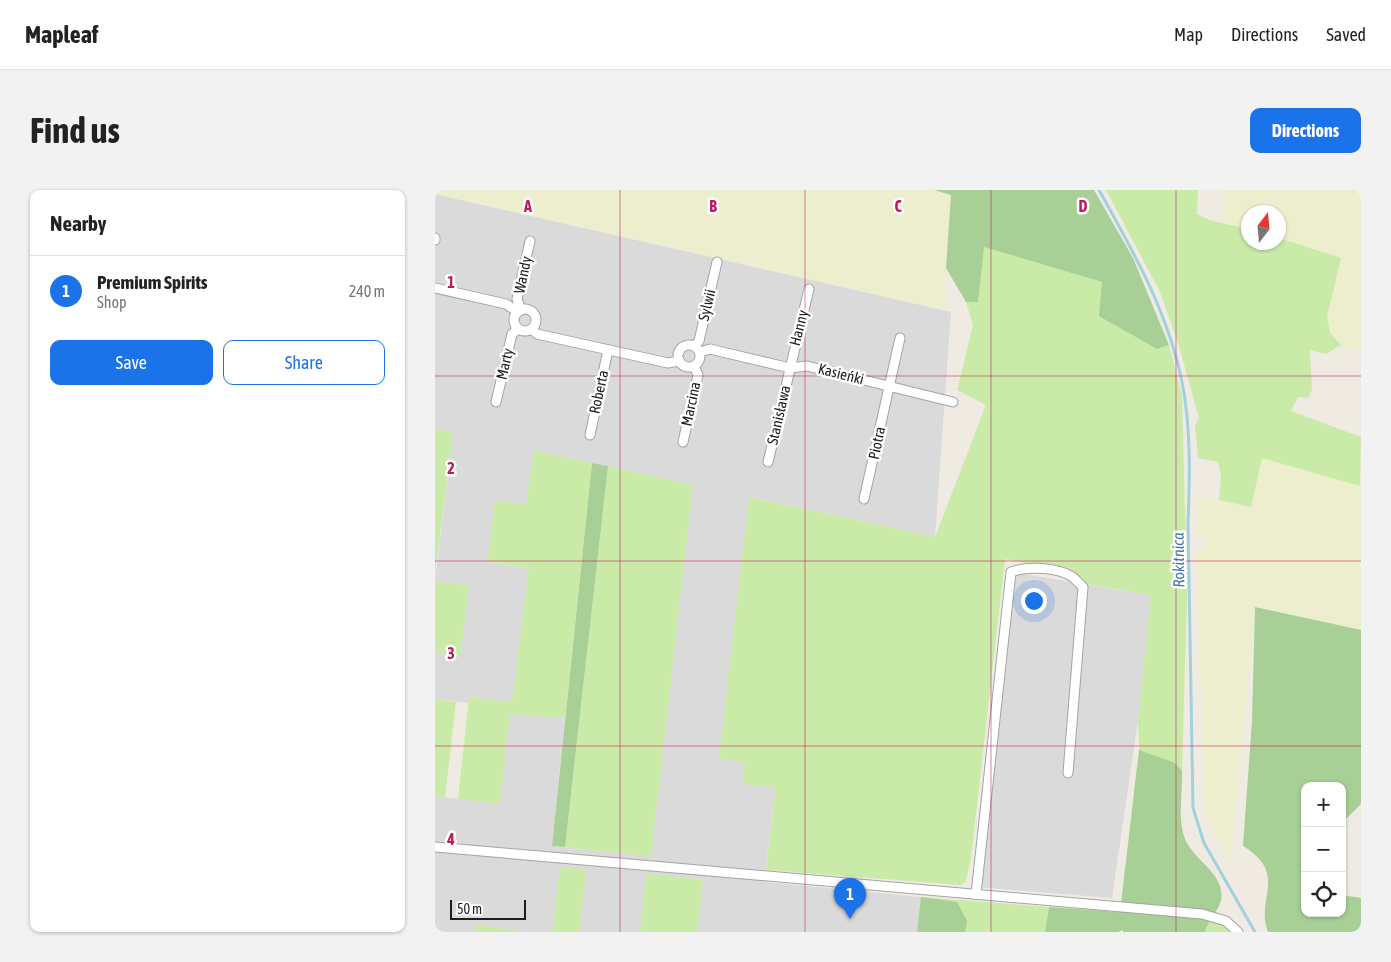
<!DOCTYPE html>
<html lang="en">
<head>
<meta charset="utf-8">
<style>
	:root { --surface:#fff; --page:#f2f2f2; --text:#222; --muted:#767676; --line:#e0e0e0; --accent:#1a73e8 }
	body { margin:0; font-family:"Asap Condensed",sans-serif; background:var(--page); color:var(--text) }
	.controls { position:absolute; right:15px; bottom:15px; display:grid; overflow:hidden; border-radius:10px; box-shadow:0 1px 4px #0004 }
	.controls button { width:45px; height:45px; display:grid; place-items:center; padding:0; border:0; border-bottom:1px solid var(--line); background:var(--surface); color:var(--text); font:25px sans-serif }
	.compass { position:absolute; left:806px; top:15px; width:45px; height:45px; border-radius:50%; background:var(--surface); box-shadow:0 1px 4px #0004; rotate:16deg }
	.scale { position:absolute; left:15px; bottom:12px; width:76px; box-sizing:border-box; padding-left:5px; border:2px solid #1d1d1d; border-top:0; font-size:14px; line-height:18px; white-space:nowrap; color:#1d1d1d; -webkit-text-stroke:4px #fff; paint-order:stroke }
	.you { position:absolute; left:598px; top:410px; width:18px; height:18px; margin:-12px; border:4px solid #fff; border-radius:50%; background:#1a73e8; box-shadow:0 0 0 8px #1a73e833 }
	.badge { display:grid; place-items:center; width:32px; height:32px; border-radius:50%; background:var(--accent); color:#fff; font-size:16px; font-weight:700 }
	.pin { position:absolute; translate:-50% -41px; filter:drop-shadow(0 1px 2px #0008) }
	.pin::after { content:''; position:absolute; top:26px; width:18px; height:15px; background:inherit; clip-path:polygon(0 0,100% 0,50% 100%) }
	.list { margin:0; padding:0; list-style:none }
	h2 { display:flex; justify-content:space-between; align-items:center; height:65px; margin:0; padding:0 20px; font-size:21px }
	h2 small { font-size:16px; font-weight:400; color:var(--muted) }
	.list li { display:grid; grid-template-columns:32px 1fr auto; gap:15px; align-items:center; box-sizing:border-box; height:70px; padding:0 20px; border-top:1px solid var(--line) }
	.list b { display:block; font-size:19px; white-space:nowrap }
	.list p { margin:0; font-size:16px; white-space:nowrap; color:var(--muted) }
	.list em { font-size:16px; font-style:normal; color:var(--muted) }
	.actions { display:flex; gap:10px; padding:15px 20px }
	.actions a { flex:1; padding:11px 0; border:1px solid var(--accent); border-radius:10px; text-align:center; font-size:18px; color:var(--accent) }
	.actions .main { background:var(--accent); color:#fff }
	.icon { flex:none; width:28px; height:28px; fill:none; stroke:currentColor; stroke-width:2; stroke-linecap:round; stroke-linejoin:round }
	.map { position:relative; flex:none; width:926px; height:742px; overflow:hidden; border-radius:10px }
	header { display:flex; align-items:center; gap:30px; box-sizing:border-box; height:70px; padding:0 25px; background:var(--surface); border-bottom:1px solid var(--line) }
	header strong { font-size:24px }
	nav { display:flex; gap:28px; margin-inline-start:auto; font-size:18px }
	.intro { display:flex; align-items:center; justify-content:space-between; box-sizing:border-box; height:120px; padding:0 30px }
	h1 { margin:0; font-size:35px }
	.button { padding:12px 22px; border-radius:10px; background:var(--accent); color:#fff; font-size:18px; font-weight:700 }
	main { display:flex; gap:30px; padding:0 30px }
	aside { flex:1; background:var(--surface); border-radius:10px; box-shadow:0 1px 4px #0004 }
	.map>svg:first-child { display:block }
	.residential { fill:#dbdada }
	.farmland { fill:#eceecd }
	.grass { fill:#c9eba7 }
	.forest { fill:#a8cf96 }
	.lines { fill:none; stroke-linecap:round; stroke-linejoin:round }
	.stream { stroke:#a2d1de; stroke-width:3 }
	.street-casing { stroke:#a4a4a4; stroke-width:11 }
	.street { stroke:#fff; stroke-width:9 }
	.grid { fill:none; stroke:#c2185b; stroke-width:1; stroke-opacity:0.55 }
	.labels { text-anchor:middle; stroke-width:5; stroke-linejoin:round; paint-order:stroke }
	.street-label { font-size:15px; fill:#1d1d1d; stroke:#fff }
	.water-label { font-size:16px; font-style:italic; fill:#4477a7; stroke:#fff }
	.grid-label { font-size:16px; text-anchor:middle; font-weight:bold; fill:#c2185b; stroke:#fff; stroke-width:5; stroke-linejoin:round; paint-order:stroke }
</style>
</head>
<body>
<header>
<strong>Mapleaf</strong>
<nav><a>Map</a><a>Directions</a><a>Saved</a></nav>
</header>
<div class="intro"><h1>Find us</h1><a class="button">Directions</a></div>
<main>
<aside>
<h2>Nearby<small></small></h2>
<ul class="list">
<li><span class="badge">1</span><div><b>Premium Spirits</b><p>Shop</p></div><em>240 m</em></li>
</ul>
<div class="actions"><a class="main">Save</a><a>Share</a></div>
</aside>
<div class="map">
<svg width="926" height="742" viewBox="0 0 926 742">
	<rect width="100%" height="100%" fill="#efebe3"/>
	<g class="residential">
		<path d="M0 4 516 122 500 347 315 307 285 569 310 572 308 594 341 596 329 692 486 707 482 742H262L268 690 211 684 205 742H145L151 679 125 677 117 742H92L40 736 39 742H0V606L65 614 75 523 130 528 117 656 216 666 258 295 99 260 91 315 60 311 52 372 94 378 77 512 35 507 34 513 0 509V462L25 465 34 396 0 391 18 243 0 239Z"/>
		<path d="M576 382 716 405 703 530 677 708 542 697 543 638Z"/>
	</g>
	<g class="farmland">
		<path d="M0 0H499L516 5 510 120 0 4Z"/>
		<path d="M789 0H926V161L906 155 895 143 892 127 906 68 844 48V22H814L813 39 787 31Z"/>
		<path d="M827 268 926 295V439L820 421 795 674 770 625 761 362 774 352 761 341 763 306 816 317Z"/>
	</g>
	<g class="grass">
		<path d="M671 0H763L762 24C776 33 796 34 813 39L814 52H844V48L906 68 892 127 895 143 906 155 891 164 875 160 877 199 873 208 863 207 856 221 926 247 925 296 827 268 816 317 784 310 786 286 783 272 763 268 760 236 764 228 743 153 725 102Z"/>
		<path d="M549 57 667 92 722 159 734 155 747 205 752 402 747 580 738 572 704 560 703 530 716 405 652 394 634 382 570 369 536 668 531 691 527 695 331 680 341 597 307 594 310 572 284 569 314 307 500 347 551 215 522 200 538 135 531 112H543Z"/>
		<path d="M0 239 18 243 0 385Z"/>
		<path d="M99 260 157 273 130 528 75 524 65 614 23 609 34 507 77 512 94 378 52 372 60 311 91 314Z"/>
		<path d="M173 276 258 295 216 667 130 657Z"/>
		<path d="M0 391 34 396 25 466 0 462Z"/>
		<path d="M0 509 21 512 10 608 0 606Z"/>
		<path d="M125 677 151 679 145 742H117Z"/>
		<path d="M211 683 268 690 262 742H205Z"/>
		<path d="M486 707 614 717 610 742H482Z"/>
		<path d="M777 727 803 742H770Z"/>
		<path d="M40 735 92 742H39Z"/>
	</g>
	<g class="forest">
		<path d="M499 0H659L698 68 734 155 722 159 664 126 667 92 549 57 543 112H531L511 78 516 5Z"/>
		<path d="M157 273 173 276 130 657 117 656Z"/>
		<path d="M820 417 926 440V614L909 631 907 663V596H870V723H907V705L926 708V742H833C820 708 854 684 808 656L817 531Z"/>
		<path d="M704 560 738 572 747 580C748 601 742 629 750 649 759 671 791 684 786 711 783 721 773 731 770 742H688V740L683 742H610L614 717 685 722Z"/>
		<path d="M486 707 522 712 532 731 530 742H482Z"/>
	</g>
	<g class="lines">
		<path class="stream" d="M664 0C698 61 733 122 747 192 756 237 755 286 753 332L758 618 769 653 820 742"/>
		<defs>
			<g id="street">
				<path d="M0 50V48"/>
				<path d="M0 98 71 114 83 122"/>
				<circle cx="90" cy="130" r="11"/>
				<path d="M86 120 82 109 95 51"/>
				<path d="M97 139 102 144 111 146 233 173 244 171"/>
				<circle cx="254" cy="166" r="11"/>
				<path d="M260 156 264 151 282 72"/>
				<path d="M265 162 275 159 355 178 372 176 518 212"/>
				<path d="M61 212 77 144 83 139"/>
				<path d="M155 245 173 160"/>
				<path d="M248 252 263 185 259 176"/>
				<path d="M333 272 374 99"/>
				<path d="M429 309 465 148"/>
				<path d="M0 657 767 724 791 731 803 742"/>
				<path d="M541 704 576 382C591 376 621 377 636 386 640 388 644 394 648 397L633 583"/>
			</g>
		</defs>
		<use href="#street" class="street-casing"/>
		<use href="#street" class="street"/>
	</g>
	<path class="grid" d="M185 0V742M370 0V742M556 0V742M741 0V742M0 186H926M0 371H926M0 556H926"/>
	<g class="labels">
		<g class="street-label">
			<text transform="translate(88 85) rotate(-78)" y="5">Wandy</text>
			<text transform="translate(272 115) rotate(-77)" y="5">Sylwii</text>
			<text transform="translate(364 138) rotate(-76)" y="5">Hanny</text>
			<text transform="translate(70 174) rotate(-77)" y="5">Marty</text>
			<text transform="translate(406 184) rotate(14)" y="5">Kasieńki</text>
			<text transform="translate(164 202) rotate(-78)" y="5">Roberta</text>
			<text transform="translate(256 214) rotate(-78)" y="5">Marcina</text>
			<text transform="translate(344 225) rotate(-77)" y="5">Stanisława</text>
			<text transform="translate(442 253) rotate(-78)" y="5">Piotra</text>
		</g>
		<g class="water-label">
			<text transform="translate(743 370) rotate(-91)" y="6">Rokitnica</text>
		</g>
	</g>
	<g class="grid-label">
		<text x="93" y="22">A</text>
		<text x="278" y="22">B</text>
		<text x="463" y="22">C</text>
		<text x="648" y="22">D</text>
		<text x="16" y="98">1</text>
		<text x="16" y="284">2</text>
		<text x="16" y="469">3</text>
		<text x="16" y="655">4</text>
	</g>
</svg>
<div class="controls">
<button>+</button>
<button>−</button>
<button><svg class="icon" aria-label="locate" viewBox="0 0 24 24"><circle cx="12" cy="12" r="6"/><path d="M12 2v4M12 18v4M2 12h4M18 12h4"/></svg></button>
</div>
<svg class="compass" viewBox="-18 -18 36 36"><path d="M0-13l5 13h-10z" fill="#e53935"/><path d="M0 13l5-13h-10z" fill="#767676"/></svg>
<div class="scale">50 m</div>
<div class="you"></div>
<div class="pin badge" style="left:415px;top:729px">1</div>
</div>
</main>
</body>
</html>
